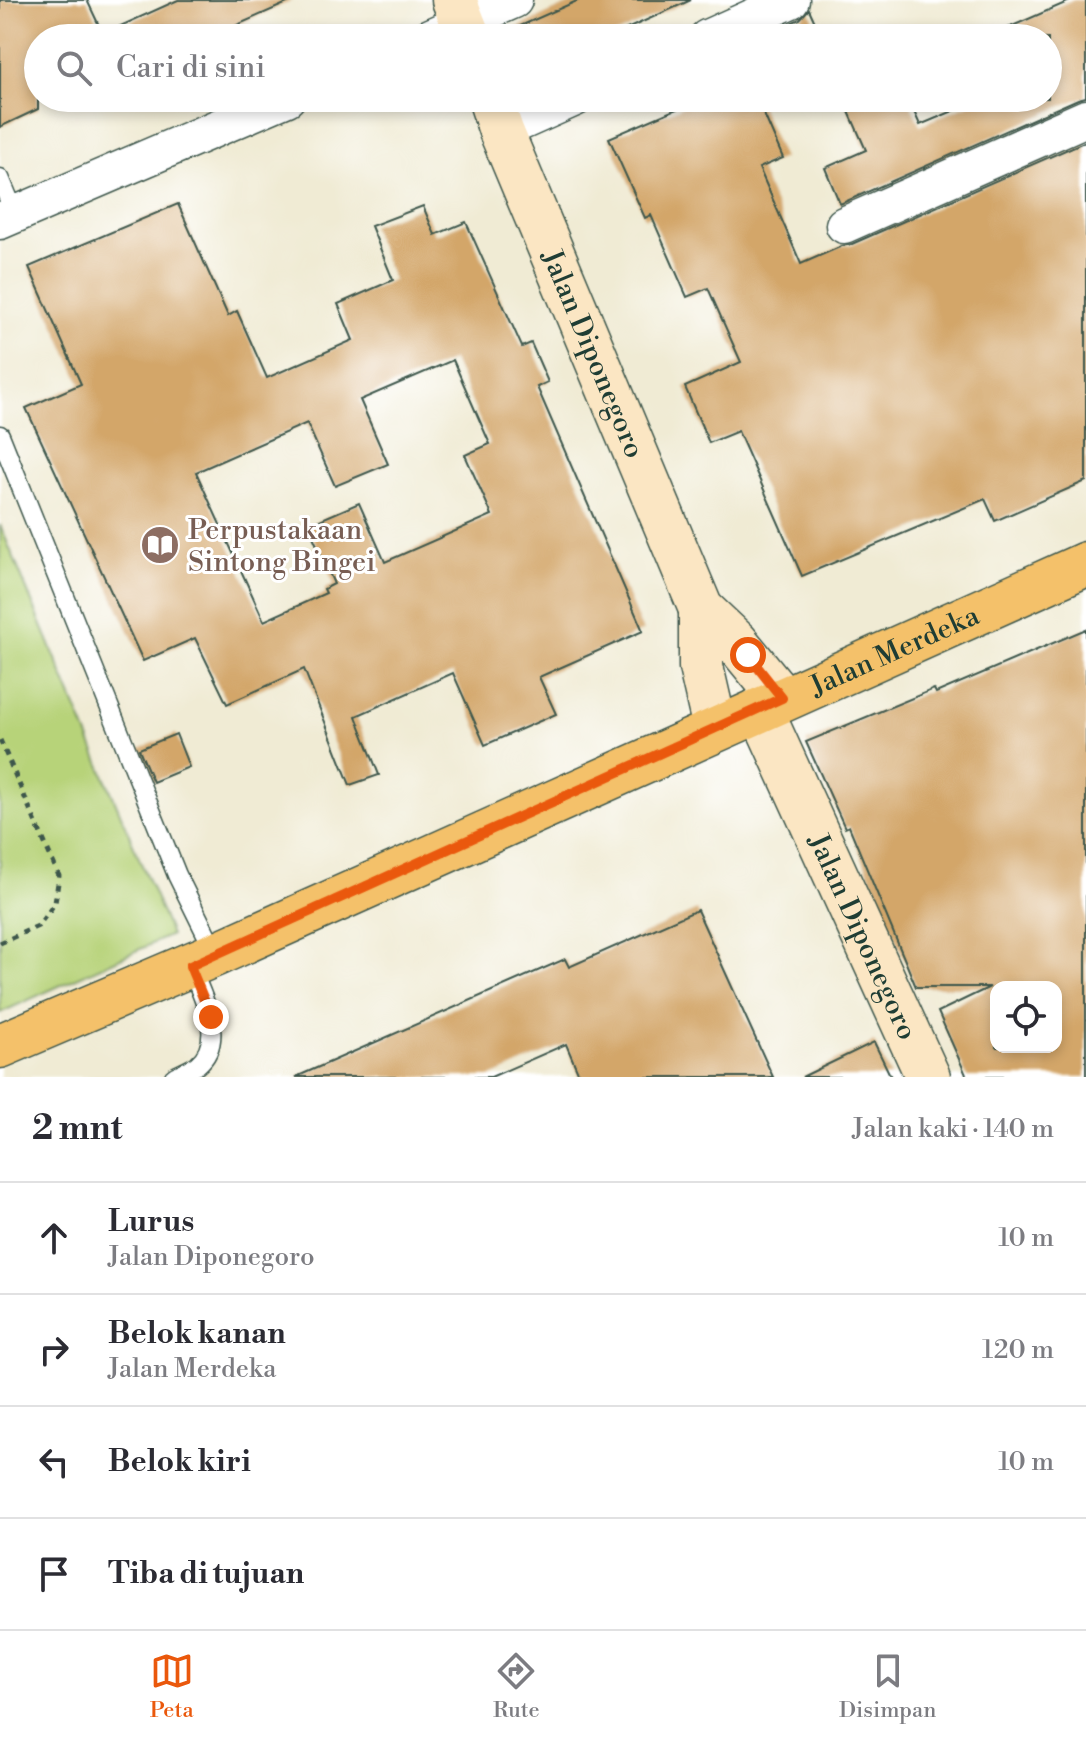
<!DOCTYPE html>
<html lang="id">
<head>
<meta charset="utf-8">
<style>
	:root { --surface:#fff; --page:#f7f7f7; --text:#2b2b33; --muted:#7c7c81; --line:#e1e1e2; --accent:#ea580c }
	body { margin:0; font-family:"Libre Bodoni",serif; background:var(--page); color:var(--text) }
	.controls { position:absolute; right:24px; bottom:24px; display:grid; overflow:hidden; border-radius:16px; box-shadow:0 4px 12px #0003 }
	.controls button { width:72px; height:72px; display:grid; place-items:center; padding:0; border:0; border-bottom:2px solid var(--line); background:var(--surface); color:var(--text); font:40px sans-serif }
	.stop { position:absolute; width:24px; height:24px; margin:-18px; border:6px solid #ea580c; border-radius:50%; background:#fff }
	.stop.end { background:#ea580c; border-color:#fff; box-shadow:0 2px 8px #0008 }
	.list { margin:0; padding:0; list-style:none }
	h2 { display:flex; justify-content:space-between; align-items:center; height:104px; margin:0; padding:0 32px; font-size:34px }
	h2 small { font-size:26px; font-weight:400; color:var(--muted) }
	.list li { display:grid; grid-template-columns:52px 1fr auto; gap:24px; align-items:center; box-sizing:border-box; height:112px; padding:0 32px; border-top:2px solid var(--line) }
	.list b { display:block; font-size:30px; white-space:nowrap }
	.list p { margin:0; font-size:26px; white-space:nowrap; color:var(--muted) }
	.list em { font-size:26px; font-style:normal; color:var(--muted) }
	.icon { flex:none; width:44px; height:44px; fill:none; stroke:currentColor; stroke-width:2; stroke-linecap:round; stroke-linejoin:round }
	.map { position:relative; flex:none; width:1086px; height:1077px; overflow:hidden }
	.search { position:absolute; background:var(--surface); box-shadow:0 4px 12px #0003; left:24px; right:24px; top:24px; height:88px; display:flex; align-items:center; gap:20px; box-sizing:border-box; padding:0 28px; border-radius:44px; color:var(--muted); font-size:30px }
	.sheet { height:552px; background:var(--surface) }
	nav { display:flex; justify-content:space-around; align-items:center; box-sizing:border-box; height:112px; border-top:2px solid var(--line); background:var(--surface); font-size:22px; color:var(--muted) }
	nav a { display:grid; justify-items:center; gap:4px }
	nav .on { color:var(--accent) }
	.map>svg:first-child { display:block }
	.green { fill:#b7d379; stroke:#6b8856; stroke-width:2 }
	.building { fill:#d3a669; fill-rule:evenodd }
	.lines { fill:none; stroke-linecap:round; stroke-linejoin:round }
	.lane-casing { stroke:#3e574c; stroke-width:21 }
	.street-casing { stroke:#3e574c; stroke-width:39 }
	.secondary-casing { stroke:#3e574c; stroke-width:47 }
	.primary-casing { stroke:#3e574c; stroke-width:47 }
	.path { stroke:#3e574c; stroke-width:5; stroke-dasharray:6 6; stroke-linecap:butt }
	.lane { stroke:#fff; stroke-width:18 }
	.street { stroke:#fff; stroke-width:36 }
	.secondary { stroke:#fbe6c3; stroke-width:44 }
	.primary { stroke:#f4c16a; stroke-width:44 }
	.route { stroke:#ea580c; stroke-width:10 }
	.labels { text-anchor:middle; stroke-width:6; stroke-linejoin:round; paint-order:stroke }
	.street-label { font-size:28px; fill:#1f3d34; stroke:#fff }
	.education-label { font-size:28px; fill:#785e54; stroke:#fff; text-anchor:start }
</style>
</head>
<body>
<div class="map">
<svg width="1086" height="1077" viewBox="0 0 1086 1077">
	<rect width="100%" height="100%" fill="#fff"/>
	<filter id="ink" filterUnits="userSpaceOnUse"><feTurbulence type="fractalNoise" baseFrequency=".0125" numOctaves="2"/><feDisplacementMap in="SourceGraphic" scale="16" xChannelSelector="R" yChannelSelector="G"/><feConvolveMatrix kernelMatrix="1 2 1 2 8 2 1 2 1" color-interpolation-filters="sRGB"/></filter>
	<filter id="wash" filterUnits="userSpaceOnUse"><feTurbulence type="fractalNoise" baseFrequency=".006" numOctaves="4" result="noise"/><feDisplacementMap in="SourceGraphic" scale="32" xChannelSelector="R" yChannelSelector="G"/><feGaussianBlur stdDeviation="1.8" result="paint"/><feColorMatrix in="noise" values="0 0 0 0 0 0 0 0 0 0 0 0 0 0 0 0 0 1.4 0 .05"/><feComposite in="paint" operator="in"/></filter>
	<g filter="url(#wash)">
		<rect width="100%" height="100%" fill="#f0ebd4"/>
		<path class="green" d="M0 525 171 935 0 1013Z"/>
		<g id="blocks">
			<g class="building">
				<path d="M0 0H87L103 34 178 0H294L237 25 239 30 222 38H38V109L0 127Z"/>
				<path d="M579 0H691L607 38H493Z"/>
				<path d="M1072 0H1086V97L1078 99 840 204 825 168 866 150 843 98H908L920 125 984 98H1048V38H985Z"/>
				<path d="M809 9 822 38H768L766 34 800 19Z"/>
				<path d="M702 98H757L783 158 759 168 801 264 842 246 852 244 1086 141V481L995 521 985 499 802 576 738 431 709 443 685 387 741 362 708 288 687 297 651 215 645 218 609 138Z"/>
				<path d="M178 204 228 316 237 311 267 378 353 340 338 304 393 280 371 226 423 206 435 235 466 222 522 347 531 343 548 382 537 387 643 631 539 677 556 714 485 745 453 673 356 716 379 775 350 785 304 669 227 704 195 638 143 661 26 408 81 384 29 267ZM453 360 490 444 465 455 492 515 385 562 359 503 308 525 334 584 324 589 326 593 264 621 196 472 307 423 335 486 388 464 360 400Z"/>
				<path d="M1086 629V1077H967L938 1012 990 987H916L849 826 845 828 806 742 934 689 936 693ZM996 987H1056V1047H996Z"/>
				<path d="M176 734 189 767 153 782 139 749Z"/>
				<path d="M697 910 773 1077H580L566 1044 491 1077H296L565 959 569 967Z"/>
				<path d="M874 1042 891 1077H802Z"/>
			</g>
		</g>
	</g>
	<g filter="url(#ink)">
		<use href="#blocks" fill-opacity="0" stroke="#3e574c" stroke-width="2"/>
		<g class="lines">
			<defs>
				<g id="lane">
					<path d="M0 178 15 214"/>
					<path d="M0 435 177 875 216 954"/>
					<path d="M174 1077C181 1073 190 1070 197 1065 228 1040 201 994 190 966"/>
				</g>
				<g id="street">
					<path d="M428 38 514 0"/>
					<path d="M707 38 791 0"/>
					<path d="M501 131 575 98"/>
					<path d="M0 221 287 98"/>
					<path d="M844 225 1086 118"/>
				</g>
				<g id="secondary">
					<path d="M454 0 469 38"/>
					<path id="s1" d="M490 98 501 131 701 609 736 642 782 698"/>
					<path d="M701 609V667L715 728"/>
					<path id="s2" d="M760 709 928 1077"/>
				</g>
				<g id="primary">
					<path id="s3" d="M0 1046 216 954 1086 564"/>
				</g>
			</defs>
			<use href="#lane" class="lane-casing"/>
			<use href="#street" class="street-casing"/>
			<use href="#secondary" class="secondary-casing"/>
			<use href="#primary" class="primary-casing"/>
			<path class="path" d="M0 740 59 876 55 903 38 926 0 943"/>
			<use href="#lane" class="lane"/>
			<use href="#street" class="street"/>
			<use href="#secondary" class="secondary"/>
			<use href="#primary" class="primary"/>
		</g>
	</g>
	<g class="lines" filter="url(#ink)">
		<path class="route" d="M211 1017 190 966 782 698 748 655"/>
	</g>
	<defs>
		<symbol id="library-disc" viewBox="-11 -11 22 22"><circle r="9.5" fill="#8d6e63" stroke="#fff"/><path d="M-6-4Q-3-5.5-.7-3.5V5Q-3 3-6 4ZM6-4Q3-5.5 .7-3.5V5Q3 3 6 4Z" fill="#fff"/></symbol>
	</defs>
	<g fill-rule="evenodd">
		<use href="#library-disc" x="138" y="523" width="44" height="44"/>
	</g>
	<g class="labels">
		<g class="street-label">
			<text dy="10" stroke="none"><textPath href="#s1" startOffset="276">Jalan Diponegoro</textPath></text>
			<text dy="10" stroke="none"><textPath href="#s3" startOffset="978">Jalan Merdeka</textPath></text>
			<text dy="10" stroke="none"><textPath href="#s2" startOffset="250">Jalan Diponegoro</textPath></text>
		</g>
		<g class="education-label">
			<text x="188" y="539">Perpustakaan<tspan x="188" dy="32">Sintong Bingei</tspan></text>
		</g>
	</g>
</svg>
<div class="controls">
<button><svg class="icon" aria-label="locate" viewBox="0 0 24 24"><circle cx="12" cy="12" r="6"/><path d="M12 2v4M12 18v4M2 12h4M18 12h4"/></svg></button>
</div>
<div class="stop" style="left:748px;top:655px"></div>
<div class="stop end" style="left:211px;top:1017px"></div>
<div class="search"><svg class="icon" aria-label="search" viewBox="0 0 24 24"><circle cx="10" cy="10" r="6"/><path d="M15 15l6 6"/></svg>Cari di sini</div>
</div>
<section class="sheet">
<h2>2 mnt<small>Jalan kaki · 140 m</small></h2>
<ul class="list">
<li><svg class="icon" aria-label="ahead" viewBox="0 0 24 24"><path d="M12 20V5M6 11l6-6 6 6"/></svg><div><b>Lurus</b><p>Jalan Diponegoro</p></div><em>10 m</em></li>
<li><svg class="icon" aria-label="right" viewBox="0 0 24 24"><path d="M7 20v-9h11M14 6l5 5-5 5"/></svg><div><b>Belok kanan</b><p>Jalan Merdeka</p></div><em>120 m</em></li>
<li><svg class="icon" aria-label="left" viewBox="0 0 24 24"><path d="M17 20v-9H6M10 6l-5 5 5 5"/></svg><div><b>Belok kiri</b></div><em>10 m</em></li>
<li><svg class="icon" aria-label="arrive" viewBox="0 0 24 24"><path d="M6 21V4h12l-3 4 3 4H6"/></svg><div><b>Tiba di tujuan</b></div></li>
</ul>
</section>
<nav>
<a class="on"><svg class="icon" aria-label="map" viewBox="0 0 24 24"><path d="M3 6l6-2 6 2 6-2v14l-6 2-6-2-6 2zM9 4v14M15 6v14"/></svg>Peta</a>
<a><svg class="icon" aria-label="directions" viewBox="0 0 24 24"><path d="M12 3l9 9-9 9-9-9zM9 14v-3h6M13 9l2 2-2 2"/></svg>Rute</a>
<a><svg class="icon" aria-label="saved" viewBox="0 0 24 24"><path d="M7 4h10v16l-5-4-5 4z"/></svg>Disimpan</a>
</nav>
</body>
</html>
